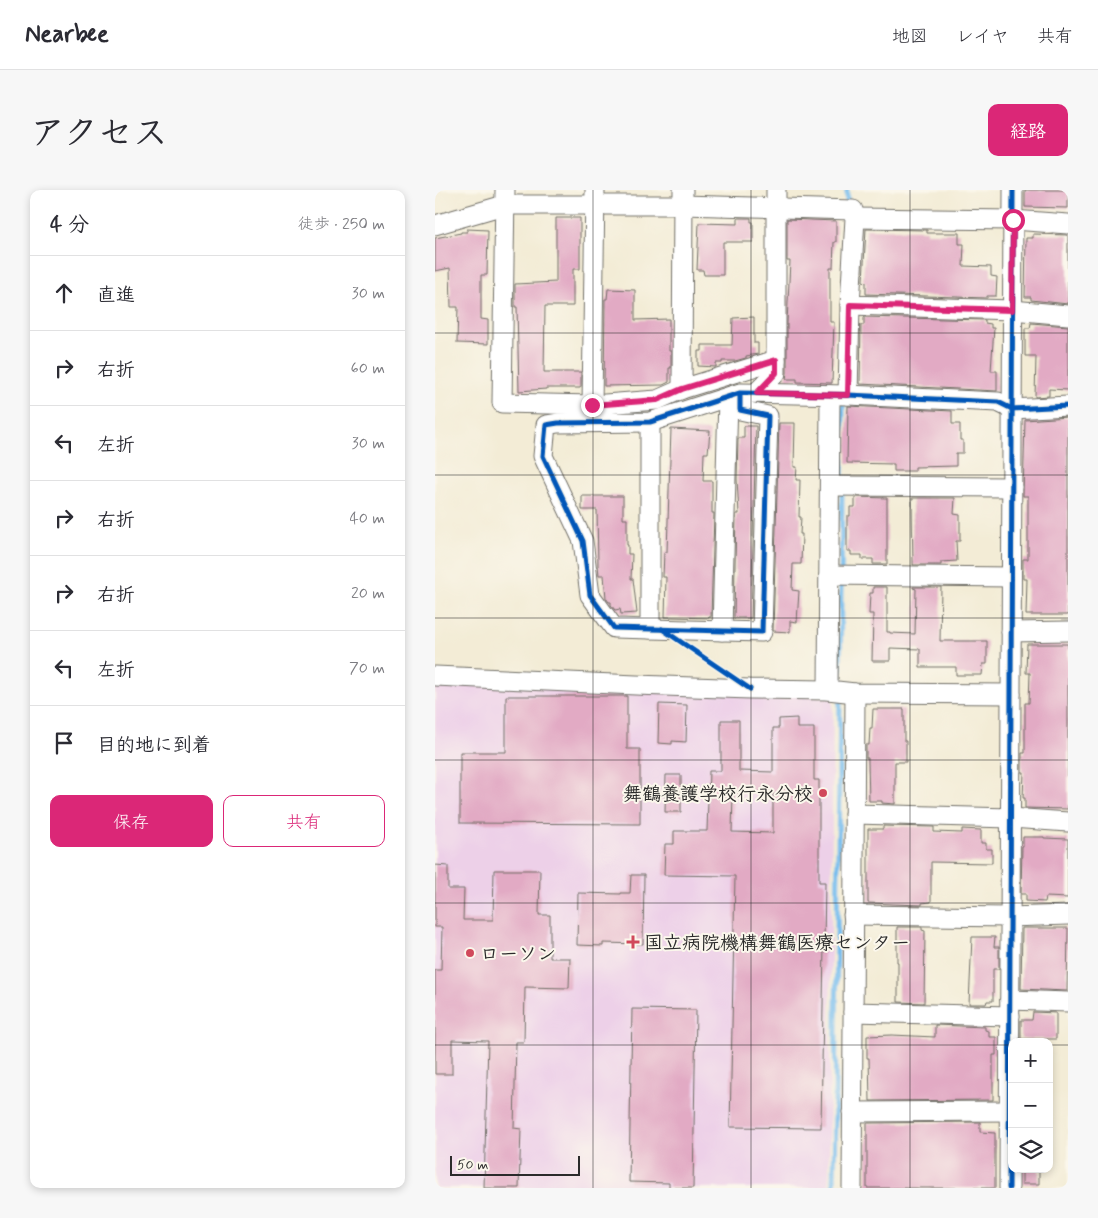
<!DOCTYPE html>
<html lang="ja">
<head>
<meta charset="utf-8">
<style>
	:root { --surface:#fff; --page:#f7f7f7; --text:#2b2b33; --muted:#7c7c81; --line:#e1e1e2; --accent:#db2777 }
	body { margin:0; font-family:Mynerve,"Klee One",sans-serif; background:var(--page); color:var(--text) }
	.controls { position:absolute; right:15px; bottom:15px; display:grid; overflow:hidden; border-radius:10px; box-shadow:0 2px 8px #0003 }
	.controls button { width:45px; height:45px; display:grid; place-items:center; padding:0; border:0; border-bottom:1px solid var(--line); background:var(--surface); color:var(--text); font:25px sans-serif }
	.scale { position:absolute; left:15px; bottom:12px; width:130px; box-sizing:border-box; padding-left:5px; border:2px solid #2b2b2b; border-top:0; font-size:14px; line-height:18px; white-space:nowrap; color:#2b2b2b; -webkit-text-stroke:4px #fbf7ec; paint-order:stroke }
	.stop { position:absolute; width:15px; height:15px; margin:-11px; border:4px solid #db2777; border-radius:50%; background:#fff }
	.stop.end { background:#db2777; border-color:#fff; box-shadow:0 1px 5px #0008 }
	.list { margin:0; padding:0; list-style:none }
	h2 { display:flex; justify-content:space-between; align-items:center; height:65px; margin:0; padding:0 20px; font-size:21px }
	h2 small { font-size:16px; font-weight:400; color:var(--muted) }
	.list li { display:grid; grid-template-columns:32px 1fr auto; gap:15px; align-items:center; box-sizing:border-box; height:75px; padding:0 20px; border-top:1px solid var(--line) }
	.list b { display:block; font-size:19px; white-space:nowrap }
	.list em { font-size:16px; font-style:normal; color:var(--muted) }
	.actions { display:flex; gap:10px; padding:15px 20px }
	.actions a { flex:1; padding:11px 0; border:1px solid var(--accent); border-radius:10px; text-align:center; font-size:18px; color:var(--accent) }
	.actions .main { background:var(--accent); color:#fff }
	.icon { flex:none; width:28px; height:28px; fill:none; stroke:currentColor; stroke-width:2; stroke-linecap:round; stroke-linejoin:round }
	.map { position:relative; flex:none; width:633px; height:998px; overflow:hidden; border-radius:10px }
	header { display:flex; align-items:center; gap:30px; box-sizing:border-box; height:70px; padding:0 25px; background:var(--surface); border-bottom:1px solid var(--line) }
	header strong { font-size:24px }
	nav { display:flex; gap:28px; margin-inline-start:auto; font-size:18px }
	.intro { display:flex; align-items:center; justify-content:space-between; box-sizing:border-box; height:120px; padding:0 30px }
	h1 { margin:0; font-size:35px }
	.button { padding:12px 22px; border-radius:10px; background:var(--accent); color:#fff; font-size:18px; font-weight:700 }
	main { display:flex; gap:30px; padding:0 30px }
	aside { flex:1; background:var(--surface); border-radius:10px; box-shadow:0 2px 8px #0003 }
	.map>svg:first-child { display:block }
	.built { fill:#edd0e8 }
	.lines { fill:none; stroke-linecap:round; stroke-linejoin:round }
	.stream { stroke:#77bdee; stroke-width:5 }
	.building { fill:#e2aac4; fill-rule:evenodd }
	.minor-casing { stroke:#716f67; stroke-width:21 }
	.minor { stroke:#fff; stroke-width:19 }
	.cycleway-casing { stroke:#fbf7ec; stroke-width:8 }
	.cycleway { stroke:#0057b8; stroke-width:5 }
	.route { stroke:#db2777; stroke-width:6 }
	.grid { fill:none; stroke:#2b2b2b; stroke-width:1; stroke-opacity:0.55 }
	.poi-dot { fill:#d1495b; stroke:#fbf7ec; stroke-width:2 }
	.labels { text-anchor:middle; stroke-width:4; stroke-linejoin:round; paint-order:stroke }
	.poi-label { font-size:19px; font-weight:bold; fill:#2b2b2b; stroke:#fbf7ec; text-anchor:start }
</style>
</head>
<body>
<header>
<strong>Nearbee</strong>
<nav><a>地図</a><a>レイヤ</a><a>共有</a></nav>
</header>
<div class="intro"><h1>アクセス</h1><a class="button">経路</a></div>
<main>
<aside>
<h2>4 分<small>徒歩 · 250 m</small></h2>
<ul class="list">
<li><svg class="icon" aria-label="ahead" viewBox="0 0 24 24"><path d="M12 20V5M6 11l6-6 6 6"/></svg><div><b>直進</b></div><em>30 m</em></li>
<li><svg class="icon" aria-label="right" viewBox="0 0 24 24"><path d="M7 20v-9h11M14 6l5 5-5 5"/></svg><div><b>右折</b></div><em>60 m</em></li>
<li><svg class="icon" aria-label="left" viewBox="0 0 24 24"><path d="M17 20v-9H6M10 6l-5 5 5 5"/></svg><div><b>左折</b></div><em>30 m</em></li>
<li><svg class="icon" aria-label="right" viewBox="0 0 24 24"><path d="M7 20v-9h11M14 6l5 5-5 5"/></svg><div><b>右折</b></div><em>40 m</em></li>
<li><svg class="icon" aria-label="right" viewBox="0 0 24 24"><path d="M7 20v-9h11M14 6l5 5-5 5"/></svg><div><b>右折</b></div><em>20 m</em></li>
<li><svg class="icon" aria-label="left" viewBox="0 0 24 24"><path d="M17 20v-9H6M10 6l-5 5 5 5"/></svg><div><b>左折</b></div><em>70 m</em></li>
<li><svg class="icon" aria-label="arrive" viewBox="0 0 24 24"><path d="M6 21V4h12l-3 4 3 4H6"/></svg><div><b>目的地に到着</b></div></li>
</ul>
<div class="actions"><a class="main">保存</a><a>共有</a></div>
</aside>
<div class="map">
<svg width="633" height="998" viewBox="0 0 633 998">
	<rect width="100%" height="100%" fill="#fbf7ec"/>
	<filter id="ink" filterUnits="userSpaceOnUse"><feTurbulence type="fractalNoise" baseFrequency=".02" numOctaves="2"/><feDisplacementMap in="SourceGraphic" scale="10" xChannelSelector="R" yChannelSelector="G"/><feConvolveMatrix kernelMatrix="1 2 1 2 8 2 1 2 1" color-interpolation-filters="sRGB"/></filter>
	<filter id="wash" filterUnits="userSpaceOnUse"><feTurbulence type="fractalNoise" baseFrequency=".0096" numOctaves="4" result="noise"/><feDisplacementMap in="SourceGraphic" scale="20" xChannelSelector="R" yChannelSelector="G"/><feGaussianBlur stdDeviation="1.12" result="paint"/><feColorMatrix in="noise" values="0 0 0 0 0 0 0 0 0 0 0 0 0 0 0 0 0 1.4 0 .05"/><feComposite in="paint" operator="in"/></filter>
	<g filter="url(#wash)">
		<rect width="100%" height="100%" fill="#f3ecd6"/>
		<path class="built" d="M0 491 398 507 394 998H0Z"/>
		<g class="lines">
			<g class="stream">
				<path d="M412 17V0"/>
				<path d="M407 292 408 208"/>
				<path d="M405 497 407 300"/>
				<path d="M399 998 405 505"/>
			</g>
		</g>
		<g id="blocks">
			<g class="building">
				<path d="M590 0H633V18L590 17Z"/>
				<path d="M121 28H145V79H138V116H110L109 182H146V196L145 198H111V199L84 201 82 117H80V94L121 92Z"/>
				<path d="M303 28H316V32H318V52H288V85H269L268 80H262L264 33 303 34Z"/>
				<path d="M352 29 401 31V52H399L398 78H395V132H399L397 193 362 192V189H351L352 183V133L355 71H352Z"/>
				<path d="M32 39 53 40 52 85H46V129L53 130V154L22 153 23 117H16L15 78 0 81V48L26 43V42H32Z"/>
				<path d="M431 39 492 40V43H524V54H529L528 76 556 77V86L562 87 561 106H552V108L431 104V92L428 91Z"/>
				<path d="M598 44 633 45V114L596 110V107H590L591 48H598Z"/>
				<path d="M173 99 200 100V130L234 129V161H236V178H234V192L228 195 169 196 170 109H172Z"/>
				<path d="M319 127V153H323V164L311 166V168L300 171H287V173H281V177L263 176V161H267V155H297L298 128Z"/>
				<path d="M429 127 550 130V133L556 134V138H559L556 181H562V201L425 194 426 135H429Z"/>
				<path d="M596 133 633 136V200L614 199V206L600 207 601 166H590V138H595Z"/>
				<path d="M413 216 517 221V234H525V250H528V263H521V276L480 277V281H459V274L412 273Z"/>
				<path d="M633 227V425H591L592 389H588V369H593V306H588L590 230Z"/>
				<path d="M344 233H360L359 277H362L361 290H365L364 327H366L365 344H367L366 374H358L357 400 364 401 362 432 355 431V442L338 441Z"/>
				<path d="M309 236H321L316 428H299L301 324H304L302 289 303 248H309Z"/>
				<path d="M236 239 275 241 273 263H269L268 291H277V323H279L276 427H274V428L230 427 231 387H228L229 362H232Z"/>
				<path d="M147 306H188V329H192V355H193V364H197L196 389H198L202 423 186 424 185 419 180 420 176 415V412H174L171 408 169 385H164L163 375 162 320H147Z"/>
				<path d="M420 307 452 308V374H438V369H427V365H416V361H412V326H415V317H420Z"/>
				<path d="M477 308H520L519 324 525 325V351H521L522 371 506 372V375H478Z"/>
				<path d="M438 397H452V442H455V443L480 444 481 399 478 398V397H506L505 451H552V474H548L547 485H521V477H485V459L455 458V471H437L438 424H434L435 403H438Z"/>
				<path d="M592 454H633V619L590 618V608H588L589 582H587V563H590V513H594L595 483H591Z"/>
				<path d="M71 506H192V559H205V634L25 633V562H71Z"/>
				<path d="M224 514 252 515 251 552 237 551V554L223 553Z"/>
				<path d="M438 519H469V551H471V572H460V614L447 613V611H434L433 572V568H431V555H434L435 538H437Z"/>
				<path d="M362 528V538H379V590H384V692H390L386 938 295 937 300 686 229 685 230 654H239V641H272L274 581H286V530H304V581L338 582V538H344V529ZM298 602H338V643L297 642Z"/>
				<path d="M231 585H246V622H230Z"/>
				<path d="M448 636 499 637V642L527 643V639L546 640V653H551V659H557V673L496 672V712L487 713V715L433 713V639H448Z"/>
				<path d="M588 647H609V648L633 649V708L611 707 610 712 591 711V704H586L587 656H588Z"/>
				<path d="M0 675 13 676V699H29L28 730H58L59 680H105L104 725H115V768H135L134 798 90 797 89 852H81L79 938 86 939 84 998H49L53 851 17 850V884H0V780H6L7 737H0Z"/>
				<path d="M196 685H209L208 754 168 753V756L142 755 143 703 186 704V703H195Z"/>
				<path d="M462 737H487V740L490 741 489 813 463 812V772H462Z"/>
				<path d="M587 738H633L632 801 586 799Z"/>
				<path d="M537 747H560L559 757H564V779H558V811H552L551 814H534Z"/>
				<path d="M197 819 261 820 258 998H234V993L194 992Z"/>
				<path d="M598 822 621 823V849H586V830H597Z"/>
				<path d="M500 835 550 837V840L554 841V847H561V865H558V910L435 911 434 868H432V846L457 845 500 847Z"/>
				<path d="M545 932V942L560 943V998H432V933Z"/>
				<rect x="587" y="979" width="17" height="15"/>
			</g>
		</g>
	</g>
	<g filter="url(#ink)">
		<use href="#blocks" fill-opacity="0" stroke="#716f67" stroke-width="1"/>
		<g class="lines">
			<defs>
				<g id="minor">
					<path d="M70 0 67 213 157 215 222 210 247 199 341 170"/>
					<path d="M420 28 578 30 633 34"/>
					<path d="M0 35 69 15H248L418 20 420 28 415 115 577 120 633 125"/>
					<path d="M247 199 248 0"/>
					<path d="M305 203V220L333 226 327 442 179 438 155 405 148 351 108 266 111 235 123 233 215 232 305 203 413 205 563 212 577 219 633 216"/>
					<path d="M321 203 341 183V0"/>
					<path d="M413 205 415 115"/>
					<path d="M157 215 160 0"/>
					<path d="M395 296 577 297"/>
					<path d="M394 385 576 387"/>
					<path d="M215 439V232"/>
					<path d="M287 441 293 207"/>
					<path d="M576 442 633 441"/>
					<path d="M0 486 201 495 315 499 393 500 420 503 576 504"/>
					<path d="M393 500 395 205"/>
					<path d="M419 624 576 628 633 632"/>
					<path d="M418 725 575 727 633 725"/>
					<path d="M575 810 633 812"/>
					<path d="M418 822 575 826"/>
					<path d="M417 922 575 921"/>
					<path d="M417 998 420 503"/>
					<path d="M574 998 578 0"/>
				</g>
			</defs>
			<use href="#minor" class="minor-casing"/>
			<use href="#minor" class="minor"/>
			<defs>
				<g id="cycleway">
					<path d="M305 203V220L333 226 327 442 179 438 155 405 148 351 108 266 111 235 123 233 215 232 305 203 413 205 563 212 577 219 633 216"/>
					<path d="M227 439 315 499"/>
					<path d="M574 998 578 0"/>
				</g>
			</defs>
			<use href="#cycleway" class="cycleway-casing"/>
			<use href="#cycleway" class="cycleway"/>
		</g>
	</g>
	<g class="lines" filter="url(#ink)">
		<path class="route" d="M157 215 222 210 247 199 341 170V183L322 203 413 205 415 115 577 120 578 30"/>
	</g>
	<path class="grid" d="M158 0V998M316 0V998M475 0V998M0 143H633M0 285H633M0 428H633M0 570H633M0 713H633M0 855H577M614 855H633"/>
	<g class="poi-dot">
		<circle cx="388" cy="603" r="5"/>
		<path d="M195.5 744.5h5v5h5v5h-5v5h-5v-5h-5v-5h5z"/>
		<circle cx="35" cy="763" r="5"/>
	</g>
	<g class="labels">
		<g class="poi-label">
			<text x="378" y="610" text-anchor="end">舞鶴養護学校行永分校</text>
			<text x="209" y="759">国立病院機構舞鶴医療センター</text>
			<text x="45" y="770">ローソン</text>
		</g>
	</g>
</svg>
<div class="controls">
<button>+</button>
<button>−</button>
<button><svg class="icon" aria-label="layers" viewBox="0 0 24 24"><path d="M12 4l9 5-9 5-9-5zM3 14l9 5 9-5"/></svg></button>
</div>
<div class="scale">50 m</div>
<div class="stop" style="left:578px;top:30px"></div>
<div class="stop end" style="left:157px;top:215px"></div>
</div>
</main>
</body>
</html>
